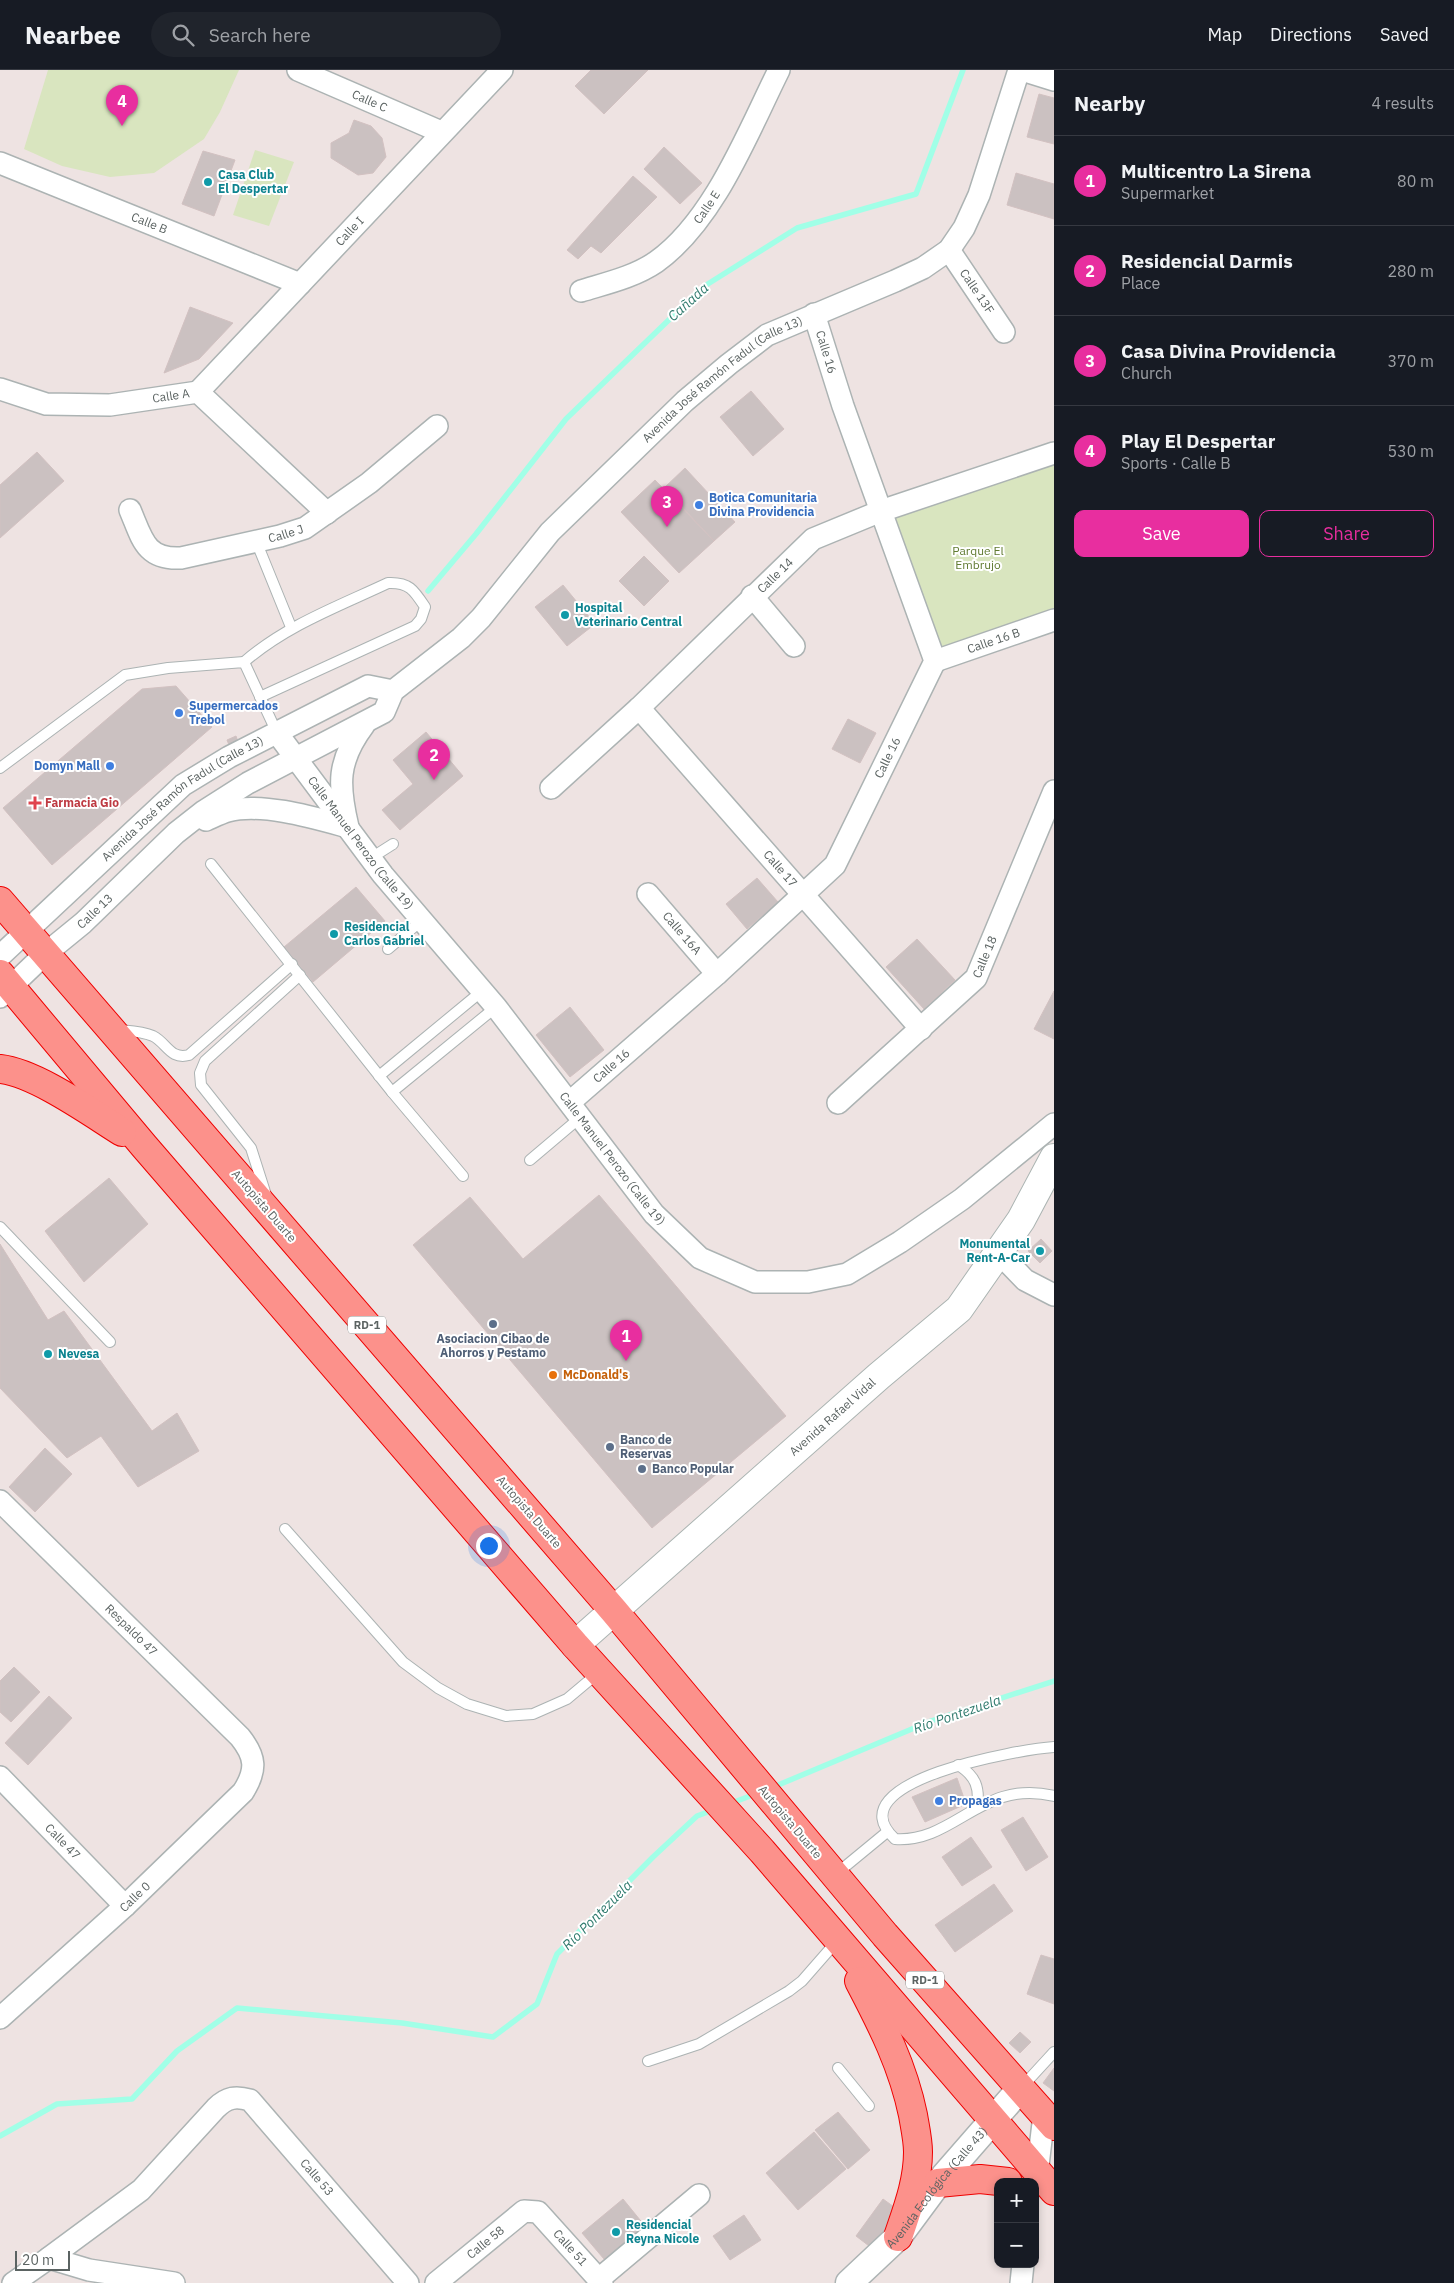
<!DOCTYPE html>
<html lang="en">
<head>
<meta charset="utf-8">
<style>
	:root { --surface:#171b24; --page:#20242c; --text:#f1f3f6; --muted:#9ea1a6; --line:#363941; --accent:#e82e9f }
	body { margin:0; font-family:"IBM Plex Sans",sans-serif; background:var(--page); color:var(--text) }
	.controls { position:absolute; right:15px; bottom:15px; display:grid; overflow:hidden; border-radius:10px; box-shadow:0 2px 8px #0003 }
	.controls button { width:45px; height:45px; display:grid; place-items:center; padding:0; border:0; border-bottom:1px solid var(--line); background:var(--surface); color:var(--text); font:25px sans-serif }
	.scale { position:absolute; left:15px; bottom:12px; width:55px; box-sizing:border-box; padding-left:5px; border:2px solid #5b6362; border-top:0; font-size:14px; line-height:18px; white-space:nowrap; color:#5b6362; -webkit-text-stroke:4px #fff; paint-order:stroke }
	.you { position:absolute; left:488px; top:1475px; width:18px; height:18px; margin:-12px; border:4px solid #fff; border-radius:50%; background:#1a73e8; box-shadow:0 0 0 8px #1a73e833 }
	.badge { display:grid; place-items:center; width:32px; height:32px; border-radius:50%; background:var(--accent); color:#fff; font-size:16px; font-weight:700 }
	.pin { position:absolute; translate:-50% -41px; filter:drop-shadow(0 1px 2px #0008) }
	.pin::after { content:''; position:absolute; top:26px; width:18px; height:15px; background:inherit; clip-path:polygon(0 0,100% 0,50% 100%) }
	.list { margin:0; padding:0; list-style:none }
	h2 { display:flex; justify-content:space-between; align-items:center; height:65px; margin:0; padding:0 20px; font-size:21px }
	h2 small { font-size:16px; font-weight:400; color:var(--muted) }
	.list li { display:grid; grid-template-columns:32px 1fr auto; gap:15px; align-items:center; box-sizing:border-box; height:90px; padding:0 20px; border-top:1px solid var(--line) }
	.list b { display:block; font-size:19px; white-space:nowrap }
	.list p { margin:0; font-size:16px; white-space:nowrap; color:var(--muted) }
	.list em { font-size:16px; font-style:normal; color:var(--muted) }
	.actions { display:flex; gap:10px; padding:15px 20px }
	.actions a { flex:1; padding:11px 0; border:1px solid var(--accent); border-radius:10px; text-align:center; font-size:18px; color:var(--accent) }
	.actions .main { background:var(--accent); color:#fff }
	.icon { flex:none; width:28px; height:28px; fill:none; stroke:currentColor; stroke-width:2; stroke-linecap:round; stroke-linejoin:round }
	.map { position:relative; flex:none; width:1054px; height:2213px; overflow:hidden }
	header { display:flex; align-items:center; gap:30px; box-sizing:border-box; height:70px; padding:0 25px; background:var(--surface); border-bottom:1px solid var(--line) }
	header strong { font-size:24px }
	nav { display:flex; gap:28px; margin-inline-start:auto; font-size:18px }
	.search { width:350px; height:45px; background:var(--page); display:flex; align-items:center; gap:12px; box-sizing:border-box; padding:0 18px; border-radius:28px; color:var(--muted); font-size:19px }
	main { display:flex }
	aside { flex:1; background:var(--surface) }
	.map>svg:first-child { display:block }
	.green { fill:#d9e5bf }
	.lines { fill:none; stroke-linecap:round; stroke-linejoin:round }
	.stream { stroke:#a1ffe7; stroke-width:5.5 }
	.building { fill:#cbc1c1; stroke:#d2c1c1 }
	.service-casing { stroke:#acb3b3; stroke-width:12 }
	.minor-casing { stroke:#acb3b3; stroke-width:24 }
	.tertiary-casing { stroke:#acb3b3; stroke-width:29 }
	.secondary-casing { stroke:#abb4b2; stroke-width:30 }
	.motorway-casing { stroke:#ef0101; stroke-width:30 }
	.service { stroke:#fff; stroke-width:10 }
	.minor { stroke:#fff; stroke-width:21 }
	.tertiary { stroke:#fff; stroke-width:26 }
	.secondary { stroke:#fff; stroke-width:28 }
	.motorway { stroke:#fc918b; stroke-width:28 }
	.culture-dot { fill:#0f9aa8; stroke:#fff; stroke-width:2 }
	.shop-dot { fill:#3f7fe0; stroke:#fff; stroke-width:2 }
	.health-dot { fill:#e0444e; stroke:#fff; stroke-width:2 }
	.service-dot { fill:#5c6f8a; stroke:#fff; stroke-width:2 }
	.food-dot { fill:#e8710a; stroke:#fff; stroke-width:2 }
	.labels { text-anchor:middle; stroke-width:4; stroke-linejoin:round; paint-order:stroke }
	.shield { fill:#fff; stroke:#8c9291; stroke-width:1 }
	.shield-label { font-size:11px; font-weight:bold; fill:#5b6362 }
	.street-label { font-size:12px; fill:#5b6362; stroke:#fff }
	.culture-label { font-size:12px; font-weight:bold; fill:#0d838f; stroke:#fff; text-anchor:start }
	.shop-label { font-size:12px; font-weight:bold; fill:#366cbe; stroke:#fff; text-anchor:start }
	.park-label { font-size:12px; fill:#617b32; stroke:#fff }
	.health-label { font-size:12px; font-weight:bold; fill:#be3a42; stroke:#fff; text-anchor:start }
	.service-label { font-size:12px; font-weight:bold; fill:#4e5e75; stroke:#fff; text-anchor:start }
	.food-label { font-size:12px; font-weight:bold; fill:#c56008; stroke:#fff; text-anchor:start }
	.water-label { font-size:14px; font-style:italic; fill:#307b6e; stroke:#fff }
</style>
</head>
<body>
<header>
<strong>Nearbee</strong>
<div class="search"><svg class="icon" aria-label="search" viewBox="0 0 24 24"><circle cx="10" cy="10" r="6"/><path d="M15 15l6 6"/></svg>Search here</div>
<nav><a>Map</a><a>Directions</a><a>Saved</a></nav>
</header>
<main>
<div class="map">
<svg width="1054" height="2213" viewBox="0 0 1054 2213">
	<rect width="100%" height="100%" fill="#eee3e2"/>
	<g class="green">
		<path d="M48 0H239L220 42 204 69 154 103 110 107 62 96 24 79Z"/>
		<path d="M255 80 294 92 269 156 233 145Z"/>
		<path d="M1054 383V550L935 591 881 441Z"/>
	</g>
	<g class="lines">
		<g class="stream">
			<path d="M428 521 476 464 566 349 703 217 797 158 916 124 963 0"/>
			<path d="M771 1718 931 1651 1054 1611"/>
			<path d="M729 1734 758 1723"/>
			<path d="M0 2066 57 2034 132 2029 177 1981 237 1938 402 1953 493 1967 537 1934 557 1884 653 1787 697 1746 713 1740"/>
		</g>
	</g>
	<g class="building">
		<path d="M591 0H648L604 44 575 16Z"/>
		<path d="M1039 24 1054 28V74L1027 67Z"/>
		<path d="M354 50 371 56 382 68 386 87 373 103 358 105 331 88V73L349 63Z"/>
		<path d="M664 77 702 113 680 134 644 99Z"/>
		<path d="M203 81 235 90 214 146 182 134Z"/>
		<path d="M1016 103 1054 114V149L1007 135Z"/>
		<path d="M633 106 657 127 601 183 591 176 578 189 567 180Z"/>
		<path d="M190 237 233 253 199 289 164 303Z"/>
		<path d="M751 321 784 359 753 386 720 347Z"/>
		<path d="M37 382 64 411 0 468V415Z"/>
		<path d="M685 398 735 452 714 471 664 418Z"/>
		<path d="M655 410 714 471 679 503 621 442Z"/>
		<path d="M644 486 669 511 644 536 619 511Z"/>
		<path d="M563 515 595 554 567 576 535 537Z"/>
		<path d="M176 616 212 657 52 795 3 738 142 619Z"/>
		<path d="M848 649 876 663 860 693 832 679Z"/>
		<path d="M426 662 463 706 400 760 382 740 413 714 393 690Z"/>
		<path d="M236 666 240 677 231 680 227 670Z"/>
		<path d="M757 808 778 832 747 859 726 834Z"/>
		<path d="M356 817 385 851 313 912 284 877Z"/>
		<path d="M917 869 955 910 924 939 886 897Z"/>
		<path d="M1054 921V969L1034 959Z"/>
		<path d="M570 937 604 980 570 1007 536 965Z"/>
		<path d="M109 1108 148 1154 84 1212 45 1161Z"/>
		<path d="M599 1125 786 1346 652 1458 413 1175 470 1127 523 1189Z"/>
		<path d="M1041 1169 1052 1181 1040 1193 1028 1181Z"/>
		<path d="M0 1174 48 1250 64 1241 152 1361 177 1343 199 1381 138 1417 101 1366 67 1388 0 1318Z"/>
		<path d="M45 1378 72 1404 35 1442 9 1417Z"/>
		<path d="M14 1597 40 1622 11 1652 0 1642V1611Z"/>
		<path d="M49 1626 72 1648 28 1695 5 1673Z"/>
		<path d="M957 1708 966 1734 925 1752 912 1727Z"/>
		<path d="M1023 1747 1048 1787 1026 1801 1001 1760Z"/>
		<path d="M971 1767 992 1797 962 1816 942 1787Z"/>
		<path d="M994 1814 1013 1841 955 1882 935 1855Z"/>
		<path d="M1041 1885 1054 1889V1934L1027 1924Z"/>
		<path d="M1020 1962 1031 1972 1020 1983 1009 1973Z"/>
		<path d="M1054 1998V2021L1043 2013Z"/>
		<path d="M838 2042 870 2080 848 2099 815 2060Z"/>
		<path d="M814 2062 846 2099 798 2140 766 2103Z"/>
		<path d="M623 2129 649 2161 609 2195 582 2163Z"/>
		<path d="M883 2129 901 2142 873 2179 856 2166Z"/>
		<path d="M744 2145 761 2170 730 2190 713 2166Z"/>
	</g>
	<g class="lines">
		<defs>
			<g id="service">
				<path d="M256 471 291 557"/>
				<path d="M244 592C287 555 337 537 388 513 409 512 414 520 425 537L421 549 415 556 260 627"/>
				<path d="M0 698 125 605 168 598 244 592 277 663"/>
				<path d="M371 788 393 774"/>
				<path d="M211 794 392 1022 463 1106"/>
				<path d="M388 879 421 851"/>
				<path d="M119 960C131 961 142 961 153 966 167 973 170 990 189 985L292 894"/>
				<path d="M379 1006 482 921"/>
				<path d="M392 1022 496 937"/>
				<path d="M530 1090 582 1046"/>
				<path d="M266 1125 251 1078 201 1015 200 1003 205 991 300 905"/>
				<path d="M0 1157 110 1272"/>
				<path d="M285 1459 403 1592 438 1618 467 1634 506 1646 533 1644 567 1629 598 1603"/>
				<path d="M1054 1677C1022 1679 832 1711 895 1769 955 1773 982 1708 1054 1726"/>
				<path d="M958 1695C976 1706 980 1718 977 1738"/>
				<path d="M836 1804 887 1762"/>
				<path d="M648 1991 699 1974 789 1921 802 1911 837 1871"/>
				<path d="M838 1998 869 2036"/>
				<path d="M1021 2018 1054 1982"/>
			</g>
			<g id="minor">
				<path id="s1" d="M298 0 441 62"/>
				<path d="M1022 0 1054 10"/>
				<path id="s2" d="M0 93 300 214"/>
				<path id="s3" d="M949 180 1004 262"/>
				<path id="s4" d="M581 221C607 213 634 207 656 192 714 151 748 62 779 0"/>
				<path id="s5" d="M0 319 46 334 110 335 198 322 327 443"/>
				<path id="s6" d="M198 322 502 0"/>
				<path id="s7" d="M130 440C142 468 145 490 181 488L280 466 305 458 369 413 437 356"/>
				<path d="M752 526 794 576"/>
				<path id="s8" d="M935 591 1054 550"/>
				<path id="s9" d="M639 638 921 959"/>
				<path id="s10" d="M277 663 383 805 496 937 654 1144 700 1188 755 1212H808L847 1204 900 1172 962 1129 1054 1054"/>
				<path id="s11" d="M551 718 639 638 813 469 881 441 1054 383"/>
				<path d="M206 750C213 747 221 743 228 741 262 732 315 748 348 757 338 715 337 691 364 655"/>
				<path id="s12" d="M648 824 717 904"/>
				<path id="s13" d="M0 886 183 715 229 687 368 616 393 621"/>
				<path id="s14" d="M0 927 45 884 83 853 176 763 204 741 248 713 384 642 393 621 461 568 481 548 550 462 685 331 729 294 767 265 895 211 923 198 949 180 964 158 979 125 1019 0"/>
				<path id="s15" d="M570 1032 717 904 835 795 935 591 843 336 814 244"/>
				<path id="s16" d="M838 1033 976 908 1054 721"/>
				<path d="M998 1182 1025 1210 1054 1225"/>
				<path id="s17" d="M0 1431 240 1667C256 1687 257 1700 243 1722L125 1836 0 1948"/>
				<path id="s18" d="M0 1707 125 1836"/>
				<path d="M1036 2112 1044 2045"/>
				<path id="s19" d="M49 2188 141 2120 216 2038C227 2027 236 2026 250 2030L408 2213"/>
				<path d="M599 2209 699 2125"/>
				<path d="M13 2213 49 2188 89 2200 174 2213"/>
				<path id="s20" d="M436 2213 524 2141 538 2142 602 2213"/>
				<path d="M1021 2213 1023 2194"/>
			</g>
			<g id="tertiary">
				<path id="s21" d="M849 2213 898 2167 938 2113 1020 2019"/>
			</g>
			<g id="secondary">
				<path id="s22" d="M575 1575 879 1306 959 1239 1021 1150 1054 1088"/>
			</g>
			<g id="motorway">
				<path d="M0 831 614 1541 885 1865 1054 2056"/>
				<path d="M0 904 144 1076 575 1575 762 1781 1054 2121"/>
				<path d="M0 999C36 1003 90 1042 122 1062"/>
				<path d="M859 1911C882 1955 903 1996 913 2045 915 2057 918 2070 918 2082 918 2112 907 2140 898 2167"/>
				<path d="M938 2113 980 2109 1008 2112"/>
			</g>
		</defs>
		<use href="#service" class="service-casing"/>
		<use href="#minor" class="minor-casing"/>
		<use href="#tertiary" class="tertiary-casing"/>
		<use href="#secondary" class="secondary-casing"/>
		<use href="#motorway" class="motorway-casing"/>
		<use href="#service" class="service"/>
		<use href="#minor" class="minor"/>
		<use href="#tertiary" class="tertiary"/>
		<use href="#secondary" class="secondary"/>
		<use href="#motorway" class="motorway"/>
	</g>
	<g class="culture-dot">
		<circle cx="208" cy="112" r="5"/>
		<circle cx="565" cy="545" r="5"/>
		<circle cx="334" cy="864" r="5"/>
		<circle cx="1040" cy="1181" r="5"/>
		<circle cx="48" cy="1284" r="5"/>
		<circle cx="616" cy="2162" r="5"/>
	</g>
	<g class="shop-dot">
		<circle cx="699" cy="435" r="5"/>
		<circle cx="179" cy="643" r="5"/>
		<circle cx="110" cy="696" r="5"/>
		<circle cx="939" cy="1731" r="5"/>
	</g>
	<path class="health-dot" d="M32.5 725.5h5v5h5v5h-5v5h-5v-5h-5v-5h5z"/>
	<g class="service-dot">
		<circle cx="493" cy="1254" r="5"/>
		<circle cx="610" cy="1377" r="5"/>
		<circle cx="642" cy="1399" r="5"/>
	</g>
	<circle class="food-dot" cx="553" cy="1305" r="5"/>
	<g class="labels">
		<g class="shield">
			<rect x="348" y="1246.5" width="38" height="17" rx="4"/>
			<rect x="906" y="1901.5" width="38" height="17" rx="4"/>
		</g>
		<g class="shield-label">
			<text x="367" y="1259">RD-1</text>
			<text x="925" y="1914">RD-1</text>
		</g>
		<g class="street-label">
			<text dy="4" stroke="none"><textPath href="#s1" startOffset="78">Calle C</textPath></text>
			<text dy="4" stroke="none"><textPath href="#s4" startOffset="156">Calle E</textPath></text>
			<text dy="4" stroke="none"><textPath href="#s2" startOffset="161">Calle B</textPath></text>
			<text dy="4" stroke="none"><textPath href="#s6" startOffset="221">Calle I</textPath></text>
			<text dy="4" stroke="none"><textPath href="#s3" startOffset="50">Calle 13F</textPath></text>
			<text transform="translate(826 282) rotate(73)" y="4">Calle 16</text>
			<text dy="4" stroke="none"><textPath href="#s14" startOffset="961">Avenida José Ramón Fadul (Calle 13)</textPath></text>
			<text dy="4" stroke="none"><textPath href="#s5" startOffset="174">Calle A</textPath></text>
			<text dy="4" stroke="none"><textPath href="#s7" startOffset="185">Calle J</textPath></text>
			<text dy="4" stroke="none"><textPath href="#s11" startOffset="309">Calle 14</textPath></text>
			<text dy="4" stroke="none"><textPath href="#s8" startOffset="62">Calle 16 B</textPath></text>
			<text dy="4" stroke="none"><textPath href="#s15" startOffset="475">Calle 16</textPath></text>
			<text dy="4" stroke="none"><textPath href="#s13" startOffset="242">Avenida José Ramón Fadul (Calle 13)</textPath></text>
			<text dy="4" stroke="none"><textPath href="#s10" startOffset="138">Calle Manuel Perozo (Calle 19)</textPath></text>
			<text dy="4" stroke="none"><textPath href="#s9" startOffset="214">Calle 17</textPath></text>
			<text dy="4" stroke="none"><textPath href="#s14" startOffset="128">Calle 13</textPath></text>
			<text dy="4" stroke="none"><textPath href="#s12" startOffset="52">Calle 16A</textPath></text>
			<text dy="4" stroke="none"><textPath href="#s16" startOffset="209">Calle 18</textPath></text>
			<text dy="4" stroke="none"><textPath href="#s15" startOffset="55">Calle 16</textPath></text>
			<text dy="4" stroke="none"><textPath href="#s10" startOffset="542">Calle Manuel Perozo (Calle 19)</textPath></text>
			<text transform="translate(264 1136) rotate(49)" y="4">Autopista Duarte</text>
			<text dy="4" stroke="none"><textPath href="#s22" startOffset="344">Avenida Rafael Vidal</textPath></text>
			<text transform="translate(529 1442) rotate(49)" y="4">Autopista Duarte</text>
			<text dy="4" stroke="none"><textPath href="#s17" startOffset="184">Respaldo 47</textPath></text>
			<text transform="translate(790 1752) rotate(50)" y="4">Autopista Duarte</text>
			<text dy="4" stroke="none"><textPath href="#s18" startOffset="90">Calle 47</textPath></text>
			<text transform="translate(135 1827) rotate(-44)" y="4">Calle 0</text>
			<text dy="4" stroke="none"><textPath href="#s19" startOffset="365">Calle 53</textPath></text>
			<text dy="4" stroke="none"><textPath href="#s21" startOffset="130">Avenida Ecológica (Calle 43)</textPath></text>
			<text dy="4" stroke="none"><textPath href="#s20" startOffset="64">Calle 58</textPath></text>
			<text dy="4" stroke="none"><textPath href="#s20" startOffset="176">Calle 51</textPath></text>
		</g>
		<g class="culture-label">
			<text x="218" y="109">Casa Club<tspan x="218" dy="14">El Despertar</tspan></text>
			<text x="575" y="542">Hospital<tspan x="575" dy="14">Veterinario Central</tspan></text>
			<text x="344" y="861">Residencial<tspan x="344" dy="14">Carlos Gabriel</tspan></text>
			<text x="1030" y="1178" text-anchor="end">Monumental<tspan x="1030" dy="14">Rent-A-Car</tspan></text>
			<text x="58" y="1288">Nevesa</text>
			<text x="626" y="2159">Residencial<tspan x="626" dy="14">Reyna Nicole</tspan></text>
		</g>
		<g class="shop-label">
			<text x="709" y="432">Botica Comunitaria<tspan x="709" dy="14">Divina Providencia</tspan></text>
			<text x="189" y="640">Supermercados<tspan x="189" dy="14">Trebol</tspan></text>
			<text x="100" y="700" text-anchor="end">Domyn Mall</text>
			<text x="949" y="1735">Propagas</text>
		</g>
		<g class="park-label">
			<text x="978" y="485">Parque El<tspan x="978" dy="14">Embrujo</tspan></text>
		</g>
		<g class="health-label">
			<text x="45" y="737">Farmacia Gio</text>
		</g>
		<g class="service-label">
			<text x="493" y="1273" text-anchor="middle">Asociacion Cibao de<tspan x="493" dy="14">Ahorros y Pestamo</tspan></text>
			<text x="620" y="1374">Banco de<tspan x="620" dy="14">Reservas</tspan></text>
			<text x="652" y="1403">Banco Popular</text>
		</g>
		<g class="food-label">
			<text x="563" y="1309">McDonald's</text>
		</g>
		<g class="water-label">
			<text transform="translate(688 232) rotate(-42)" y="5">Cañada</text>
			<text transform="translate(957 1644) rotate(-19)" y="5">Río Pontezuela</text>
			<text transform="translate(597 1845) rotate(-45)" y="5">Río Pontezuela</text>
		</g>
	</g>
</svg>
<div class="controls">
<button>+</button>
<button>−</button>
</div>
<div class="scale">20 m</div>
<div class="you"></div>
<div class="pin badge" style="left:626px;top:1291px">1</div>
<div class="pin badge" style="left:434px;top:710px">2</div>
<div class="pin badge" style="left:667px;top:457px">3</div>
<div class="pin badge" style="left:122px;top:56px">4</div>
</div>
<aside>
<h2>Nearby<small>4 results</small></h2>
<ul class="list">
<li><span class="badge">1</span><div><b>Multicentro La Sirena</b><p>Supermarket</p></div><em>80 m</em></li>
<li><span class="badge">2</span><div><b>Residencial Darmis</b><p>Place</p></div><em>280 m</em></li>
<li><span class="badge">3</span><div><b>Casa Divina Providencia</b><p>Church</p></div><em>370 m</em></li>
<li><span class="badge">4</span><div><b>Play El Despertar</b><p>Sports · Calle B</p></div><em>530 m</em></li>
</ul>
<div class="actions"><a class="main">Save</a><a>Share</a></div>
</aside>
</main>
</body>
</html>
